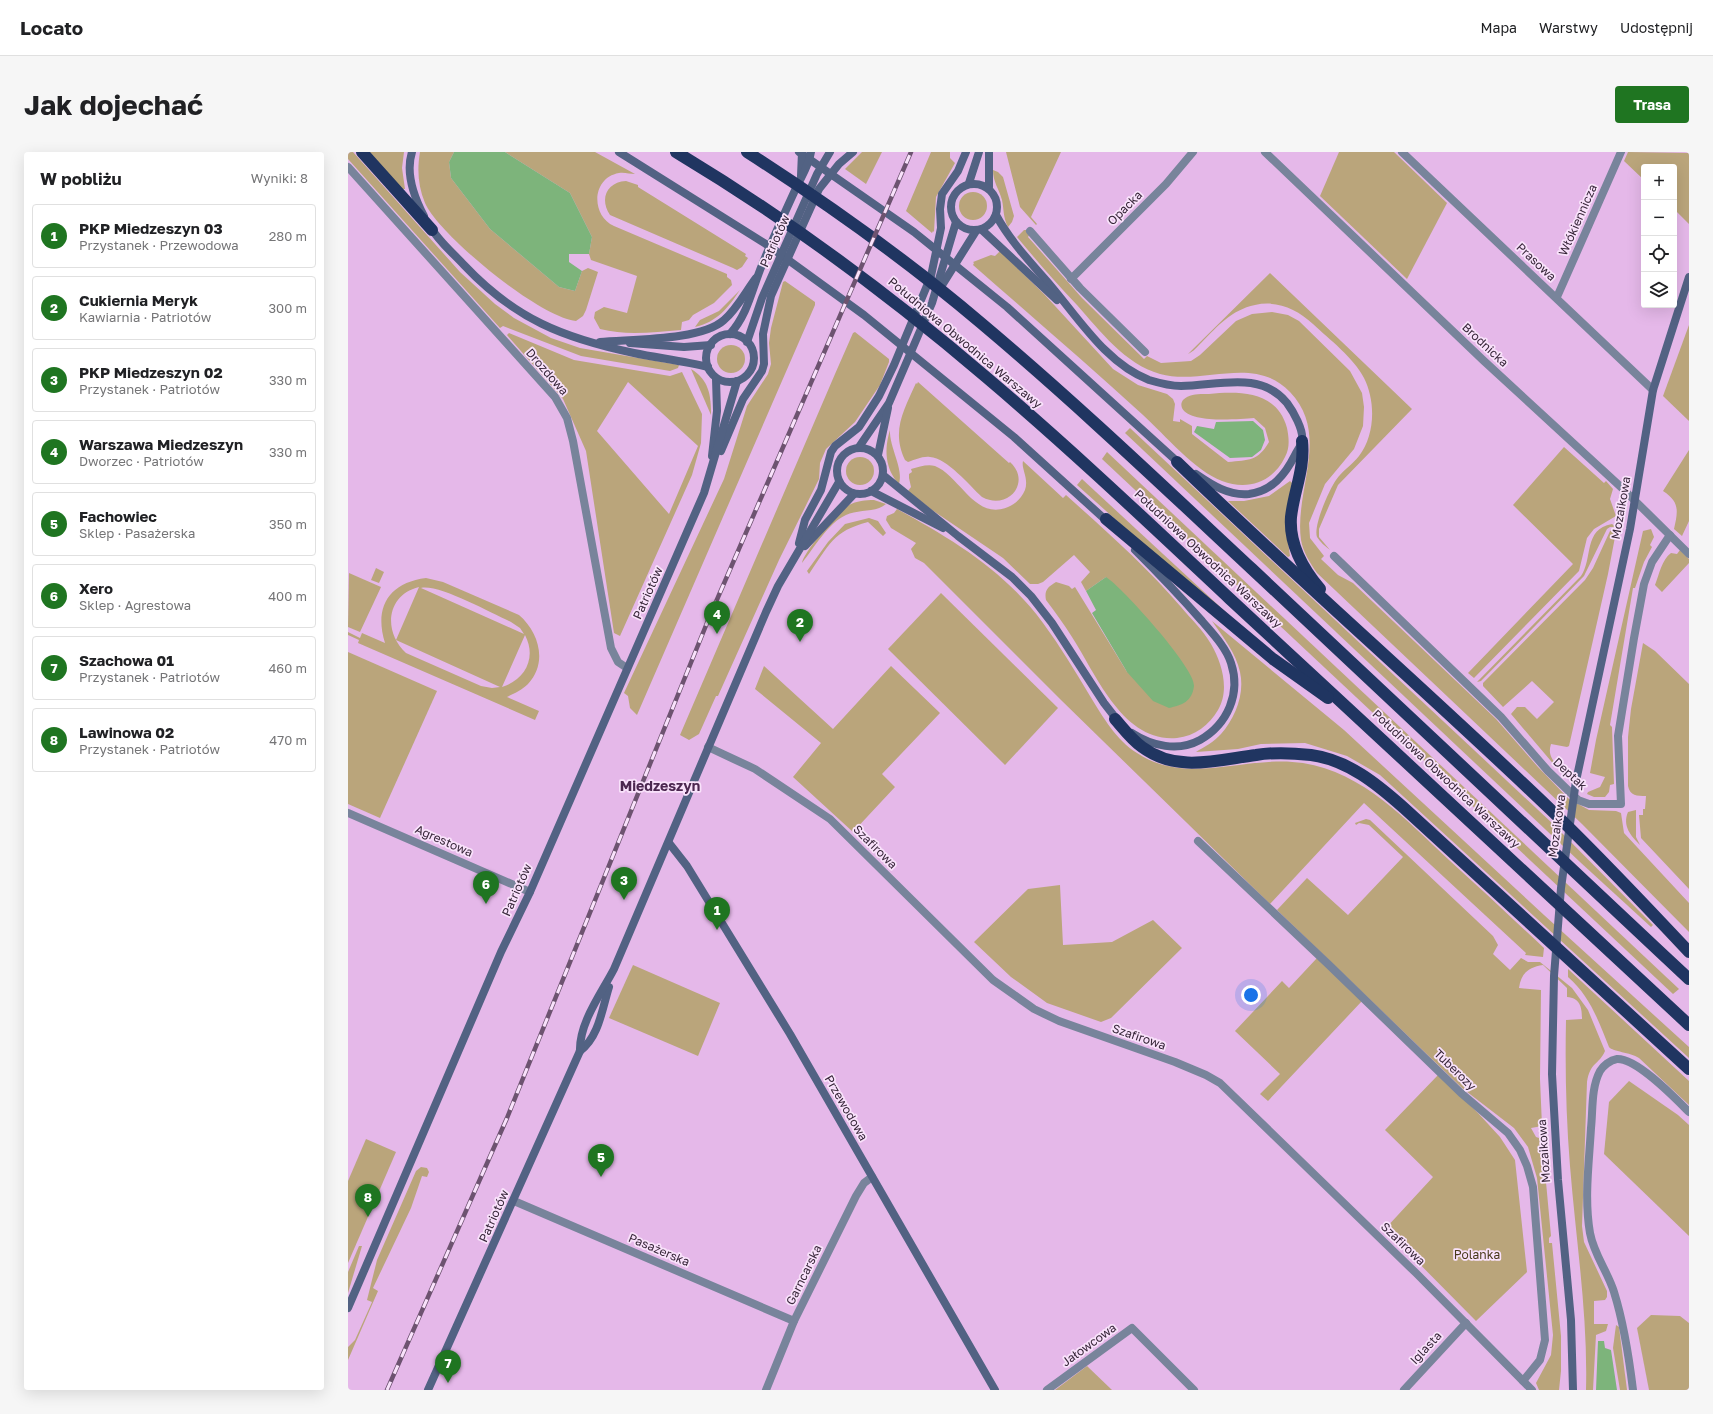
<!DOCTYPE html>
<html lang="pl">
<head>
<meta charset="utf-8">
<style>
	:root { --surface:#fff; --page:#f6f6f6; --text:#202124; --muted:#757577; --line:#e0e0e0; --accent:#1f7521 }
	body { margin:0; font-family:"Golos Text",sans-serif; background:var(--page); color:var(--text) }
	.controls { position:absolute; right:12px; top:12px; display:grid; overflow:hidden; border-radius:4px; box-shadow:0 4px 16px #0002 }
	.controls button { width:36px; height:36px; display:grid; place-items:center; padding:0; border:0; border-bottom:1px solid var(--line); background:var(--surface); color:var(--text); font:20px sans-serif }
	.you { position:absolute; left:903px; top:843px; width:14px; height:14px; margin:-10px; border:3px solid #fff; border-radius:50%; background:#1a73e8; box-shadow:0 0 0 6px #1a73e833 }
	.badge { display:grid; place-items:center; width:26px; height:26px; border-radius:50%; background:var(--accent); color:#fff; font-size:13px; font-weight:700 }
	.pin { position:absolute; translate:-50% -33px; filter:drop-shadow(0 1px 2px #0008) }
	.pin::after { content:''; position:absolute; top:21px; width:14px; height:12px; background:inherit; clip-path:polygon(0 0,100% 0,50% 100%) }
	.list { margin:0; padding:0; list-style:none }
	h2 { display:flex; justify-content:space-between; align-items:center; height:52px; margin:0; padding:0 16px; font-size:17px }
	h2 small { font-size:13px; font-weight:400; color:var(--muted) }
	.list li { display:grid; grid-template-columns:26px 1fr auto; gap:12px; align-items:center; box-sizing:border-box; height:64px; margin:0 8px 8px; padding:0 8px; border:1px solid var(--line); border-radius:4px }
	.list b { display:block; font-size:15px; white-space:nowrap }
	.list p { margin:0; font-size:13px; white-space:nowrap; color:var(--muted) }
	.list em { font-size:13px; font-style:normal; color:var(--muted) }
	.icon { flex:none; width:22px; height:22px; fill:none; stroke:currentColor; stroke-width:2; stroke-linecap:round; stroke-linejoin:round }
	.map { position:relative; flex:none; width:1341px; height:1238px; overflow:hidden; border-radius:4px }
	header { display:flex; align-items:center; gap:24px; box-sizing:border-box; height:56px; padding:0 20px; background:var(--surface); border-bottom:1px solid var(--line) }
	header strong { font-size:19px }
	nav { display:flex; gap:22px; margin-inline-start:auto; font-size:14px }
	.intro { display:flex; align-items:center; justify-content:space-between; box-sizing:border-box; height:96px; padding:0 24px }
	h1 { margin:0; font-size:28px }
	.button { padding:10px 18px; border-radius:4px; background:var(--accent); color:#fff; font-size:14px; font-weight:700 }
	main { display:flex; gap:24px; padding:0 24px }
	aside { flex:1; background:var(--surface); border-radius:4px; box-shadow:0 4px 16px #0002 }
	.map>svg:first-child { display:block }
	.green { fill:#baa57b; fill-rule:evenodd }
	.water { fill:#7db47b }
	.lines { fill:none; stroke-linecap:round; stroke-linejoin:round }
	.street { stroke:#78849b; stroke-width:8 }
	.secondary { stroke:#526283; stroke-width:8 }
	.highway { stroke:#203561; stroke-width:12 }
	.rail-casing { stroke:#6d5370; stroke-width:4.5 }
	.rail { stroke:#f9e2fb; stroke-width:3; stroke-dasharray:9; stroke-linecap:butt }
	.labels { text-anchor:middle; stroke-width:3.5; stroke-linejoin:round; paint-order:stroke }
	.street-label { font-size:12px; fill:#372639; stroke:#f9e2fb }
	.park-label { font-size:12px; fill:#493919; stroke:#f9e2fb }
	.quarter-label { font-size:14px; font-weight:bold; fill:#4c2750; stroke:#f9e2fb }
</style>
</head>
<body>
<header>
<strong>Locato</strong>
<nav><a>Mapa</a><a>Warstwy</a><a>Udostępnij</a></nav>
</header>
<div class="intro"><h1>Jak dojechać</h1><a class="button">Trasa</a></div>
<main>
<aside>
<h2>W pobliżu<small>Wyniki: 8</small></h2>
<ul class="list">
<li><span class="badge">1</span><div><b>PKP Miedzeszyn 03</b><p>Przystanek · Przewodowa</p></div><em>280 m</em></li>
<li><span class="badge">2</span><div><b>Cukiernia Meryk</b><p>Kawiarnia · Patriotów</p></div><em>300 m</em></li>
<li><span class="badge">3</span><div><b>PKP Miedzeszyn 02</b><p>Przystanek · Patriotów</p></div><em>330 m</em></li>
<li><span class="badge">4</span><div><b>Warszawa Miedzeszyn</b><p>Dworzec · Patriotów</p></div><em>330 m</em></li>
<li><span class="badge">5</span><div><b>Fachowiec</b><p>Sklep · Pasażerska</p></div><em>350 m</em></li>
<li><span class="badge">6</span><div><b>Xero</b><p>Sklep · Agrestowa</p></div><em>400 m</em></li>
<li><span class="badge">7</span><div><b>Szachowa 01</b><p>Przystanek · Patriotów</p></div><em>460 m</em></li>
<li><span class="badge">8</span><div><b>Lawinowa 02</b><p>Przystanek · Patriotów</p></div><em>470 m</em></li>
</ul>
</aside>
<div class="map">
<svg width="1341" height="1238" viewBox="0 0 1341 1238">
	<rect width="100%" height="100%" fill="#e5b8e9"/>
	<g class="green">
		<path d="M0 0H5L112 120 147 152 166 166 203 186 232 196 331 213 330 216 322 219 233 204 155 174 152 176 0 7Z"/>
		<path d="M21 0H56L54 16 57 37H54Z"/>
		<path d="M72 0H106L101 10 103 26 142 77 211 135 227 139 234 119 240 116 250 120 238 158 235 164 228 169C191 165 92 84 77 51 70 34 69 18 72 0Z"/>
		<path d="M157 0H247L287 22C282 22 276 20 271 21 243 26 243 64 266 74L379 122V125L383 128 384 133 366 151 345 163 341 168 334 170 333 178C306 180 279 184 252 177L246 166 247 160 256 155 279 161 289 124 243 108 241 102 244 85 222 41Z"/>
		<path d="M514 0H534L518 32 497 17Z"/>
		<path d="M583 0H602V6L607 11 588 45 586 80 585 79 584 81 558 59Z"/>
		<path d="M658 0H713L683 65 689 72 688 73 672 55Z"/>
		<path d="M991 0H1046L1099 51 1059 127 972 44Z"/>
		<path d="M1280 0 1341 1V72L1326 57V15H1296V28L1276 9Z"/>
		<path d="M645 18 650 20 655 25 666 64 664 70 660 75C655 65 656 58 654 48 651 37 645 30 645 18Z"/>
		<path d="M278 29 290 33V35L398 102 397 104 400 106 394 115 389 118 385 116 262 63C251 47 259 30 278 29Z"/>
		<circle cx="625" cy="54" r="14"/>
		<path d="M676 78H679L682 82 680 85 734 146 796 207 799 204 813 211 843 209 852 203 888 169 904 162 924 160 940 163 951 169 1002 219 1014 241 1016 255 1015 274 1006 297 977 332 961 371 962 386 976 404 973 407 990 423 1005 431 1148 567 1190 615 1221 647 1241 658 1268 659 1273 661 1276 681 1341 751V780L1234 672 969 421C962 411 955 400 953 388 946 338 983 283 942 240 906 202 855 234 812 222 777 212 752 179 729 153 708 131 688 108 669 85Z"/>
		<path d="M652 99 696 142 765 217 790 233 819 242 825 247 827 252 825 269 832 270V267L844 274V282L880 310C901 308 910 309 921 290L917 276 906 266C890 267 842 272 834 256 833 253 833 251 835 248 842 241 853 242 861 242 892 239 929 239 939 276 941 286 942 296 937 305 925 330 900 339 874 329 847 319 817 283 795 263 739 212 682 163 625 113L626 111 625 110 643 103 647 104Z"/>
		<path d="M922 121 1064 257 990 333 971 377V385L982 398C977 394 972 390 969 385 965 374 981 338 988 328 994 319 1004 313 1011 304 1027 283 1028 250 1016 226 1005 205 982 188 965 172 949 157 929 148 907 153 883 158 870 174 854 190 850 194 845 200 840 202Z"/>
		<path d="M437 129 467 150V153L289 563 282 556 280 544 276 541 376 327 399 254 420 222 423 212 421 191 423 176 435 130Z"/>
		<path d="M392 138C380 156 369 170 347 175L352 168 371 159Z"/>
		<path d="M1341 173V269L1315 244Z"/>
		<path d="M507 180 541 207V210L532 233 507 270 478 297 472 311 471 327 431 408 370 544H368L351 582 341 588 332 583 487 222 505 181Z"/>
		<path d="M161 181 226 208 322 224 334 220 354 262 353 291 344 323 272 484 266 481 238 299 215 247 159 183ZM280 230 350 294 321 362 249 279Z"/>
		<circle cx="383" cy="207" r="14"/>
		<path d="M343 217C361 228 363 243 363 263Z"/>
		<path d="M570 230 661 311 662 310C684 330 660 359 634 345 621 333 599 306 582 305 574 304 567 308 560 310L557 308C543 279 556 258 568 231L569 232Z"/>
		<path d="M782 276 1204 671 1305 773 1303 775 1232 710 777 281Z"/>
		<path d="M542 278C541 295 556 317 551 332 537 317 536 297 542 278Z"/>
		<path d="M1216 295 1256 331 1258 329 1265 337 1262 347 1268 364 1246 377 1239 386 1231 419 1126 526 1120 521 1225 412 1165 353Z"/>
		<path d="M1341 298V369L1334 384 1326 377C1330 359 1332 350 1315 339Z"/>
		<path d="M759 300 1331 837 1325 842 754 307Z"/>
		<circle cx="512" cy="319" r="14"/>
		<path d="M675 309 715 346 718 343C758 379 798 414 833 455 843 467 855 478 863 492 874 511 882 538 870 558 861 573 847 584 829 586 775 591 748 522 724 485 716 472 707 460 698 448 696 438 700 435 708 430L721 434 724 437 727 435 779 520 758 425 738 439 733 430 742 420 726 403 695 430 690 432H682L655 406 584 358 560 339 563 335 561 326V322L564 320 563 317C571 315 579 312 587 314 612 324 627 369 660 355 667 352 673 347 677 338 681 326 673 317 675 309Z"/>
		<path d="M734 327 882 464 805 401 729 333Z"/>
		<path d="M942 329 944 331 937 369 942 404 940 405 880 349H896L921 344Z"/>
		<path d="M526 348 538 352C528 361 510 357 498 363 480 371 466 396 454 411 456 399 490 361 501 353 508 349 518 348 526 348Z"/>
		<path d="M549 357C604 387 657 419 695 471 712 494 727 519 742 544 755 565 768 588 789 601 840 635 900 602 955 611 1015 620 1059 669 1101 708 1133 737 1164 766 1196 796L1195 805 1177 803 1178 801 1016 651 922 752 713 548 576 411 567 406 563 397 568 391 543 376 538 368 539 364 546 361Z"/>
		<path d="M521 366 530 369 538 381 535 384 520 370C485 379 481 393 461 422L459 419 480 390 497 372Z"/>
		<path d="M1264 372 1268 375H1262L1259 377 1236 424 1133 529 1129 530 1233 424C1245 407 1235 377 1264 372Z"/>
		<path d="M1303 377 1306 385 1302 393 1304 395 1296 410 1287 436H1285L1262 573 1264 575 1266 632 1262 633 1261 640 1257 645H1246L1239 642 1240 640 1252 635 1257 625 1242 621 1248 588 1295 379Z"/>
		<path d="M1265 378 1267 385 1260 422 1221 594 1219 595 1203 592C1199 604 1206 611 1216 618V621L1208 615 1163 562 1169 555H1177L1189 567 1206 550 1184 529 1155 555 1135 534V531L1237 428 1245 416 1262 379Z"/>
		<path d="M1332 398 1341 407V411L1314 440 1307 433C1311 423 1314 407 1323 401L1329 402Z"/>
		<path d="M28 416 36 420 31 431 23 428Z"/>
		<path d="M1 421 33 435 12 480 0 475Z"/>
		<path d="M78 426 95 430 171 463C191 480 200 511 180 532 174 538 167 541 159 545L191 559 187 568 10 491 11 488 0 483V480L12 486 14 481 37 491C26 456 40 431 78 426ZM71 435 48 488 152 535 144 536 133 534 58 501C35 480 38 443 71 435ZM73 436C91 432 143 461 163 470L172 476 176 482ZM177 483C189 506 177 528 154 535Z"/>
		<path d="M593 441 710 556 657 613 540 497Z"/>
		<path d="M864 469 996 578 1196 763 1341 895V906L1032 623 999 604 957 591 913 592 890 597 848 600C856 595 866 590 873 582 887 566 897 542 892 520 888 501 875 485 864 469Z"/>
		<path d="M1295 491 1307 499 1341 532V737L1293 686 1291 663H1295V657H1297L1298 644C1289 644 1282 644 1280 634V585L1283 557Z"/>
		<path d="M0 500 89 539 32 666 0 652Z"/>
		<path d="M416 514 485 577 543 514 592 561 534 622 547 635 505 680 445 625 473 591 407 537Z"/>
		<path d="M1288 658V685L1292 693C1283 684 1274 674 1280 660Z"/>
		<path d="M1018 667 1022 668 1145 784 1150 793 1145 802 1162 818 1173 806 1180 810H1192L1224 836 1240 858 1257 899C1251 913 1242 910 1239 930L1234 1074 1236 1090 1259 1139V1145L1257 1148 1246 1149V1172H1260L1258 1179 1248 1183 1245 1238H1238C1240 1163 1228 1089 1222 1014 1218 965 1217 917 1218 868L1234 867C1234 855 1232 846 1219 845V836L1195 813C1180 815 1173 822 1171 836L1193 838 1192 927 1194 974 1183 976 1188 985 1194 987 1203 1084 1201 1086V1091H1204L1213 1184V1219L1211 1238H1191L1188 1231 1203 1203 1205 1183 1189 1026 1180 995 1166 976 1114 936 929 758 959 726 1000 763 1055 705 1021 673 1011 671 1008 673 1007 671Z"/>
		<path d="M712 733 715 793 764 790 805 768 834 796 763 866 753 870 699 851 663 825 626 790 680 737Z"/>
		<path d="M969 806 1014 849 920 949 912 942 932 922 887 879 934 829 941 836Z"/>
		<path d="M285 813 372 851 350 904 261 866Z"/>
		<path d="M1220 817 1341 929V953L1291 906C1282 900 1265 900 1261 895 1251 870 1242 844 1220 825Z"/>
		<path d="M1091 922 1130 961 1152 985 1167 1008 1179 1120 1128 1169 1037 1077 1085 1025 1037 978Z"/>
		<path d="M1281 929 1330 963 1341 973V1084L1256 1002 1261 950Z"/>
		<path d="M18 987 48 1000 0 1111V1029Z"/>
		<path d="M73 1015 79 1016 81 1020 79 1025 74 1024 63 1056 25 1136 30 1139 0 1208V1195L7 1188 24 1150 19 1148 29 1108 68 1019Z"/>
		<path d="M11 1094H14L0 1141V1120Z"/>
		<path d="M1303 1163 1332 1164 1341 1171V1238H1301L1289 1176Z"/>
		<path d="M1268 1173 1271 1175 1279 1238H1272L1265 1196Z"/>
		<path d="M739 1214 764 1238H707Z"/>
	</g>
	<g class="water">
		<path d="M106 0H157L222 41 244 85 241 102H221V110L234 119 227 139 211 135 142 77 103 26 101 10Z"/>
		<path d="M905 269 915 278 917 288 913 298 904 305 882 306 846 280 849 274 866 277 868 270Z"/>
		<path d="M758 425C774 435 848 517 846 534 844 550 834 553 821 556L805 549 779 520 744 461 748 458 738 439Z"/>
		<path d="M1250 1189H1256L1257 1196 1263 1198 1269 1238H1248Z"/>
	</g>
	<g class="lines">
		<g class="street">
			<path d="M917 0 1136 209 1274 336 1341 402"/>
			<path d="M1054 0 1305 238"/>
			<path d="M0 15 207 245 219 266 225 289 263 496 270 510 279 516"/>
			<path d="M682 79 732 136 797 200"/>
			<path d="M723 127 818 32 845 0"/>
			<path d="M1209 145 1273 0"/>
			<path d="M986 404 1153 565 1200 619 1230 648 1241 652H1273L1270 584 1286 486 1296 432 1304 410 1322 383"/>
			<path d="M360 595 407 617 482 667 645 828 686 857 711 869 827 910 858 923 872 931 1068 1121 1184 1238"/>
			<path d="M0 661 182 740"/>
			<path d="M850 689 980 812 1113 941 1160 981 1172 998 1179 1014 1185 1035 1197 1188 1192 1208 1175 1229"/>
			<path d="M166 1049 446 1169"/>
			<path d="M418 1238 446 1169 508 1044 516 1031 524 1025"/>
			<path d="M699 1238 784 1176 846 1238"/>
			<path d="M1056 1238 1118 1171"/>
			<path d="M1285 1238C1281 1205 1276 1172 1266 1140 1260 1120 1246 1103 1242 1081 1236 1047 1241 1011 1243 976 1245 958 1243 936 1252 919 1255 914 1262 908 1269 907 1289 906 1327 946 1341 960"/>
		</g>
		<g class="secondary">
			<path d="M64 0C57 22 66 45 76 64"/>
			<path d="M271 0 421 94 516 163 666 285 761 371"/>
			<path d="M451 0 566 80 659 155 833 313"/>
			<path d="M641 0V35"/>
			<path d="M453 24 454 0"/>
			<path d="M621 31 631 0"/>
			<circle cx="626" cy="55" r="23"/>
			<path d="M648 63C662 89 684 112 703 134 731 167 759 212 801 228 811 231 822 234 833 234 869 234 912 218 939 251 945 259 956 278 954 289 953 294 949 299 947 303 937 323 924 339 901 342 881 344 864 333 848 322"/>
			<path d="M82 74C90 89 105 101 116 113 167 167 215 186 286 201 310 206 336 209 360 215"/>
			<path d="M634 78 709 148"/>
			<path d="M591 138 628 79"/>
			<path d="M382 182C400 162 404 137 414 113 425 86 437 60 449 34 455 22 461 13 463 0"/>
			<circle cx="382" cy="206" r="24"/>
			<path d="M252 190C283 187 353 189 376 168 389 157 398 139 408 126"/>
			<path d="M399 190 414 146 469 22 482 0"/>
			<path d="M282 191 336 195 363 193"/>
			<path d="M511 295 541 251 584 151 608 70"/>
			<circle cx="512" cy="319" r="23"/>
			<path d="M373 299 395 247 414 219 416 212 415 182 423 144 431 126 471 37 491 12 505 0"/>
			<path d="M530 303 540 256"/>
			<path d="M364 304 369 259 368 227"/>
			<path d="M535 323 610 384 664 425 683 444 704 471 756 551 770 569"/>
			<path d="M523 339 595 376"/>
			<path d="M451 391 457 368 473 338 483 300 487 294 511 275 531 244 546 213 583 124 593 76 592 57 594 42 610 19 618 0"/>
			<path d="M457 394 506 342"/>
			<path d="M784 581C804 594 830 600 852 588 880 572 893 541 883 511 878 495 864 481 854 469 832 444 810 421 787 398"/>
			<path d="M321 691 339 714 442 882 647 1238"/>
			<path d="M232 899C251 885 254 857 261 835"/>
			<path d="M0 1156 153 800 182 740 356 341 389 229"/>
			<path d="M80 1238 232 899C231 871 253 842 266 817L418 460 430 434 491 330"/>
			<path d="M1225 1238 1223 1168 1210 1028 1204 922 1206 824 1213 736 1228 629 1282 377 1305 238 1341 125"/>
		</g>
		<g class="highway">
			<path d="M14 0 84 78"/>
			<path d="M328 0C438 66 541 142 638 225 722 296 802 372 882 447 1035 589 1189 731 1341 873"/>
			<path d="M399 0C480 52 560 109 633 171 727 250 815 334 904 417 1050 554 1195 691 1341 827"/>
			<path d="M954 289C957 317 946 338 943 365 941 392 955 417 972 437"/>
			<path d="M829 310C951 428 1079 539 1202 657 1250 703 1296 752 1341 800"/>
			<path d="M758 367 925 507 980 546"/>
			<path d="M767 567C775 576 783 587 794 595 829 621 869 608 908 603 926 600 945 601 963 603 1000 608 1029 632 1056 656L1341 917"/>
		</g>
		<defs>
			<path id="rail" d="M39 1238 159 966 361 466 563 0"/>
		</defs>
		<use href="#rail" class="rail-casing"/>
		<use href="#rail" class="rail"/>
	</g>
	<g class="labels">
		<g class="street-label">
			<text transform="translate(777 56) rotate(-45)" y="4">Opacka</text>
			<text transform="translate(1230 68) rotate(-66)" y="4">Włókiennicza</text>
			<text transform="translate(427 89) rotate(-66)" y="4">Patriotów</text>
			<text transform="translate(1188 110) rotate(43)" y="4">Prasowa</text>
			<text transform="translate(617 191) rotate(40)" y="4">Południowa Obwodnica Warszawy</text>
			<text transform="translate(1137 193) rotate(43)" y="4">Brodnicka</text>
			<text transform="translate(199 220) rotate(49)" y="4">Drozdowa</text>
			<text transform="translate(1273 356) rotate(-80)" y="4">Mozaikowa</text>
			<text transform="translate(860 407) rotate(43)" y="4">Południowa Obwodnica Warszawy</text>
			<text transform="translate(300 441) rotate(-66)" y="4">Patriotów</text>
			<text transform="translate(1222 622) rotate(43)" y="4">Deptak</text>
			<text transform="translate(1098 627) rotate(43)" y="4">Południowa Obwodnica Warszawy</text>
			<text transform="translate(1209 674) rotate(-82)" y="4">Mozaikowa</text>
			<text transform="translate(96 689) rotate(24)" y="4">Agrestowa</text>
			<text transform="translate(527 695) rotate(45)" y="4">Szafirowa</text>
			<text transform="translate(169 738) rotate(-66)" y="4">Patriotów</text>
			<text transform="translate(791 885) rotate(19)" y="4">Szafirowa</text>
			<text transform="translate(1107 918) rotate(44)" y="4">Tuberozy</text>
			<text transform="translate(498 956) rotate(60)" y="4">Przewodowa</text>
			<text transform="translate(1196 999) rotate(-94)" y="4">Mozaikowa</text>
			<text transform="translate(146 1064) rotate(-66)" y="4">Patriotów</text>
			<text transform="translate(1055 1092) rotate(44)" y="4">Szafirowa</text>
			<text transform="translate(311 1098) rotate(23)" y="4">Pasażerska</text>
			<text transform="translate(456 1123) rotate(-64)" y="4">Garncarska</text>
			<text transform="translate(741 1193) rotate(-36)" y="4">Jałowcowa</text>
			<text transform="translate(1078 1196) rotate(-47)" y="4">Iglasta</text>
		</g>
		<g class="park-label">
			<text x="1129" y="1107">Polanka</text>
		</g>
		<g class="quarter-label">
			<text x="312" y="639">Miedzeszyn</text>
		</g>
	</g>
</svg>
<div class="controls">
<button>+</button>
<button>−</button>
<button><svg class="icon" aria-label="locate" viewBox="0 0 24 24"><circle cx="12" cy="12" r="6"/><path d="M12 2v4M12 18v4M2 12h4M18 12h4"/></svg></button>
<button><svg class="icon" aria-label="layers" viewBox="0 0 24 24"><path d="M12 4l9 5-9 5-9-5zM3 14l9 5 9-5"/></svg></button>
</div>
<div class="you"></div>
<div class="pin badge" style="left:369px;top:778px">1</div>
<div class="pin badge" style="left:452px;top:490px">2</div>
<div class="pin badge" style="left:276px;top:748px">3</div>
<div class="pin badge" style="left:369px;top:482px">4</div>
<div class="pin badge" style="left:253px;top:1025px">5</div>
<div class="pin badge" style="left:138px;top:752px">6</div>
<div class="pin badge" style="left:100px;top:1231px">7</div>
<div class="pin badge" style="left:20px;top:1065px">8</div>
</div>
</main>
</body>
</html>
